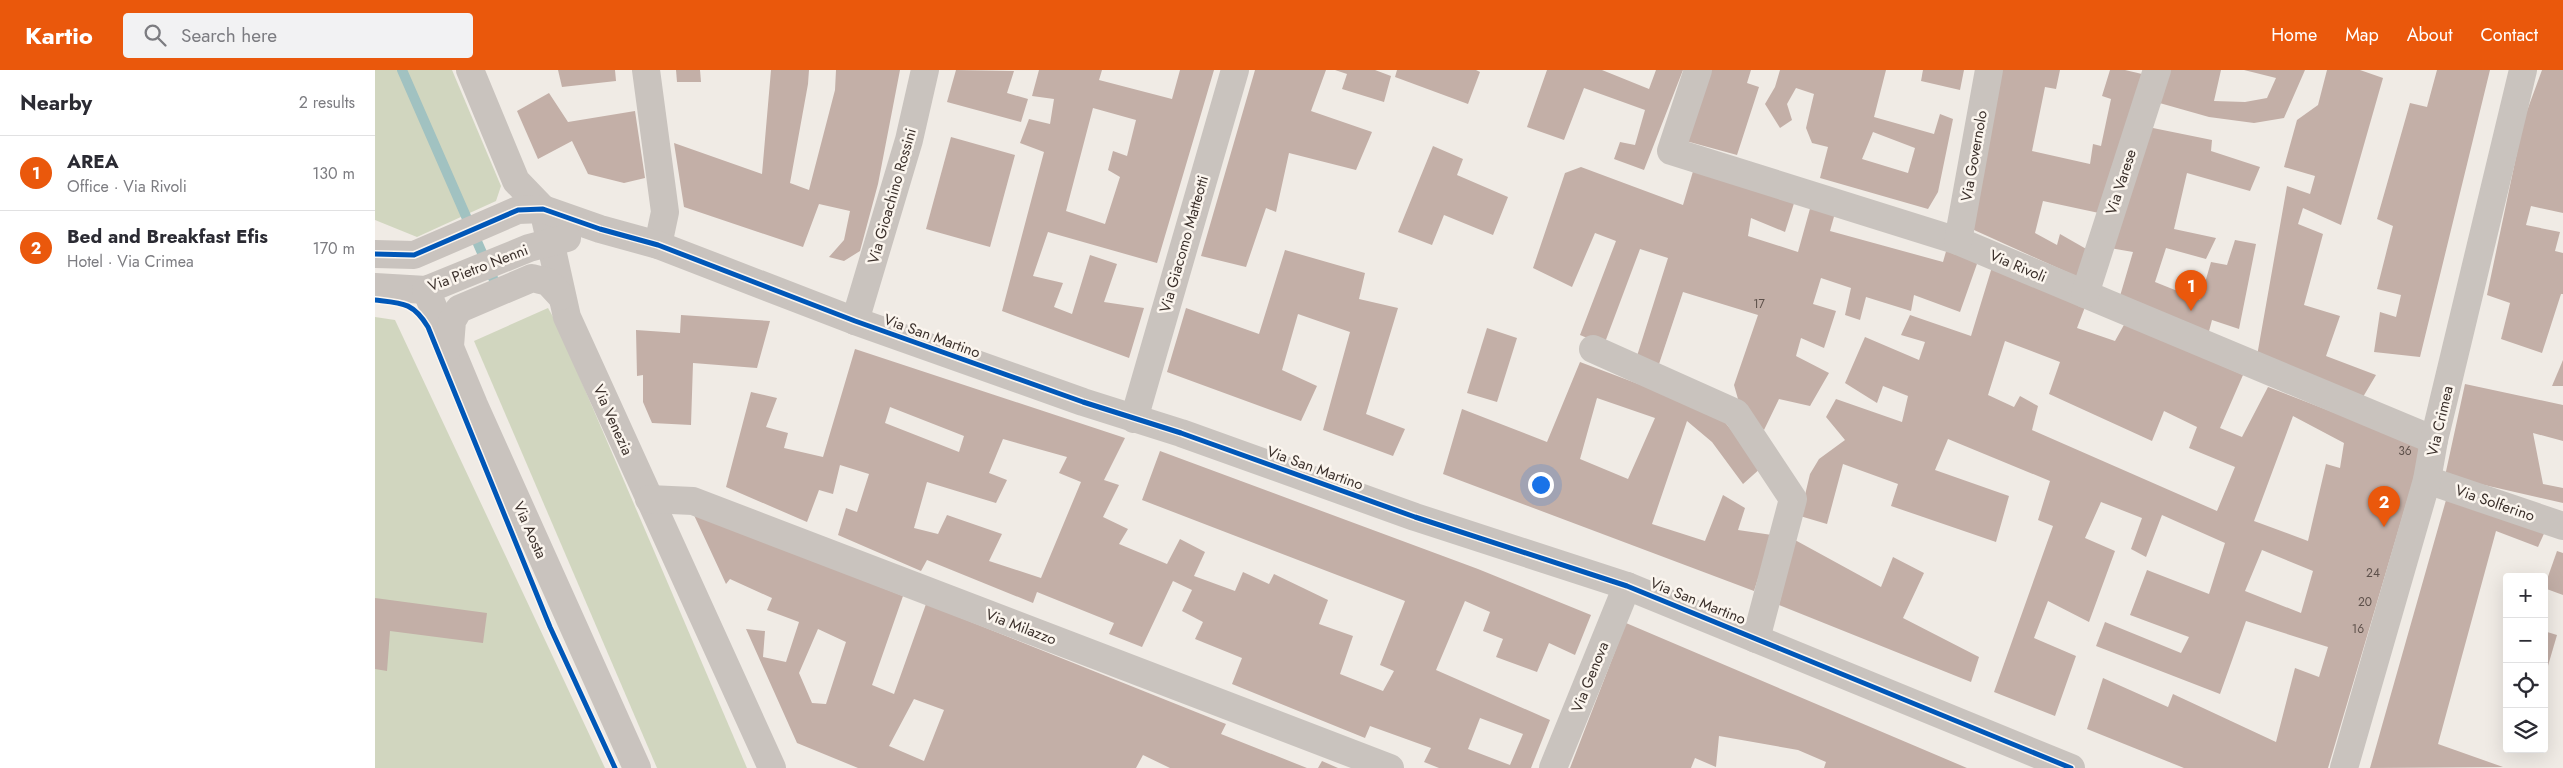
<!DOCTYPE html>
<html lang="en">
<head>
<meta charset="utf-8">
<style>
	:root { --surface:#fff; --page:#f2f2f3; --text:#2b2b33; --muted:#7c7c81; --line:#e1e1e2; --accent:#ea580c }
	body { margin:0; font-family:Jost,sans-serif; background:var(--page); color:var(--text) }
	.controls { position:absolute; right:15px; bottom:15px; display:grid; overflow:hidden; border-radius:5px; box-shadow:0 5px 20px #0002 }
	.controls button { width:45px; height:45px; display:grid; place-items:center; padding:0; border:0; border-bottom:1px solid var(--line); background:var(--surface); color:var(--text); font:25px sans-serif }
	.you { position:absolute; left:1165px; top:414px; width:18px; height:18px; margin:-12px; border:4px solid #fff; border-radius:50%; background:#1a73e8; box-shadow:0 0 0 8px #1a73e833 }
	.badge { display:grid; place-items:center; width:32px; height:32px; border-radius:50%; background:var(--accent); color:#fff; font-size:16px; font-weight:700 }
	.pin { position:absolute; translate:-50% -41px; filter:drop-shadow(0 1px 2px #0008) }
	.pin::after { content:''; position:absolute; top:26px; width:18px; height:15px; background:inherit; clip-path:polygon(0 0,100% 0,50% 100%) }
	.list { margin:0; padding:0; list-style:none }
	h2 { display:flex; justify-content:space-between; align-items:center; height:65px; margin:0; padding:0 20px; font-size:21px }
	h2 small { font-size:16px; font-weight:400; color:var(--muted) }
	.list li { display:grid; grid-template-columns:32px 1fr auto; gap:15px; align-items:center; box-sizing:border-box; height:75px; padding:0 20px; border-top:1px solid var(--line) }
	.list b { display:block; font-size:19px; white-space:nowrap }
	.list p { margin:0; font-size:16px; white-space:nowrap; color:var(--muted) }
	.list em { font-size:16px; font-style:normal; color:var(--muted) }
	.icon { flex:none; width:28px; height:28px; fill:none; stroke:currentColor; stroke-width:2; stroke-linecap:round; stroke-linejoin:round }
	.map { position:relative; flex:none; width:2188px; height:698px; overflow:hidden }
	header { display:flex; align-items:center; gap:30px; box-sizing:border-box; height:70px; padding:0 25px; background:var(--accent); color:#fff }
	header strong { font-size:24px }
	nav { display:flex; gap:28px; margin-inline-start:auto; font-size:18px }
	.search { width:350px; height:45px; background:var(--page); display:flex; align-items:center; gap:12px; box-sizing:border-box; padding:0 18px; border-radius:5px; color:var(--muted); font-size:19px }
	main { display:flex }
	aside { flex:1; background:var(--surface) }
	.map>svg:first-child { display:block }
	.green { fill:#d1d6bf }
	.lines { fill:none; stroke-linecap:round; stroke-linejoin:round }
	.stream { stroke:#a1c2c1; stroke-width:10 }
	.building { fill:#c3afa7; fill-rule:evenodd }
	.minor { stroke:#c9c3be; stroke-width:28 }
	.cycleway-casing { stroke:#fbf5ee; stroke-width:8 }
	.cycleway { stroke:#0057b8; stroke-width:5 }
	.labels { text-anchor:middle; stroke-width:5; stroke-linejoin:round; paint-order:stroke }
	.number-label { font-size:12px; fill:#5d504a }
	.street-label { font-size:15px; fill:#3b302b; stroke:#fbf5ee }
</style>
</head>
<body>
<header>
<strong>Kartio</strong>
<div class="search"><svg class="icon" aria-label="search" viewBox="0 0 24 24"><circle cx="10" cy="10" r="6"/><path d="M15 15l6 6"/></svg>Search here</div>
<nav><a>Home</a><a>Map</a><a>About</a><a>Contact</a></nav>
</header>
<main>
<aside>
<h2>Nearby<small>2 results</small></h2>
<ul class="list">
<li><span class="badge">1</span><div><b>AREA</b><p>Office · Via Rivoli</p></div><em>130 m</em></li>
<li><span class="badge">2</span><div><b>Bed and Breakfast Efis</b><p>Hotel · Via Crimea</p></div><em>170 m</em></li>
</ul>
</aside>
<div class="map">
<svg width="2188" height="698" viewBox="0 0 2188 698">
	<rect width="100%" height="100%" fill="#f0ebe5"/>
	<g class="green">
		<path d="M0 0H77L126 116 121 131 42 167 0 150Z"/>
		<path d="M173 238 181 252 372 698H282L99 271Z"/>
		<path d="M0 247 20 250 230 698H0Z"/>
	</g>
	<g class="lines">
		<path class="stream" d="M27 0 118 208"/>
	</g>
	<g class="building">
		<path d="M183 0H240L241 11 187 17Z"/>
		<path d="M301 0H325L326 12H302Z"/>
		<path d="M396 0H434L433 14 415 113 434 120 460 20 461 0H525L503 114 485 181 469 191 454 187 469 170 475 141 444 134 428 177 309 137 299 73 387 104Z"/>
		<path d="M581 0 639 1 632 23 653 29 646 52 572 32Z"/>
		<path d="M664 0H727L724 10 797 29 805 0H839L782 193 673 162 658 206 688 213 679 237 697 244 715 185 742 194 729 232 769 238 754 288 627 241 669 82 645 73 654 49 675 54 679 29 657 26ZM718 38 761 50 752 86 738 81 733 100 745 107 730 154 691 141Z"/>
		<path d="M880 0H951L936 41 997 62 981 100 914 83 901 142 891 138 871 197 826 186Z"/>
		<path d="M960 0H1000L1016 6 1009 32 967 19 972 4Z"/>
		<path d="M1022 0H1101L1105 2 1093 34 1020 7Z"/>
		<path d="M1172 0H1227L1274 19 1281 0H1308L1269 100 1239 89 1245 72 1260 75 1270 40 1209 18 1189 70 1152 57Z"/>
		<path d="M1336 0H1376L1372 13 1384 17 1362 85 1311 71Z"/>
		<path d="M1405 0H1511L1499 47 1559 64 1565 44 1578 49 1563 122 1553 139 1445 108 1453 77 1437 73 1431 58 1439 24 1421 18 1412 34 1417 50 1405 58 1390 34 1400 17ZM1498 62 1540 78 1533 103 1487 89Z"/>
		<path d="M1548 0H1589L1585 20 1546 11Z"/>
		<path d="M1618 0H1685L1681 19 1670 17 1657 81 1715 94 1718 74 1726 76 1736 29 1727 26 1735 0H1750L1767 4 1724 143 1668 131 1660 163 1682 175 1685 164 1713 180 1705 208 1588 155Z"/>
		<path d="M1792 0H1846L1839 31 1870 32 1892 28 1901 8 1869 0H1930L1909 48 1879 53 1834 47 1781 32Z"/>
		<path d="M1952 0H1985L2008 8 1966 155 1928 138 1923 154 1948 164 1929 235 1965 246 1951 286 2001 305 1988 327 1882 286 1912 116 1935 124 1940 106 1909 97 1922 50 1943 35Z"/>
		<path d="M2062 0H2115L2045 287 1999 282 2005 242 2021 247 2026 225 2002 219 2018 156 2002 149 2035 33 2052 37Z"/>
		<path d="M2167 0H2188V143L2156 136 2151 155 2185 162 2180 181 2188 183V224H2186L2167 283 2126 269 2135 233 2112 225 2149 49Z"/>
		<path d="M174 23 193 52 260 41 270 108 249 113 213 104 197 71 163 89 142 41Z"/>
		<path d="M1773 57 1837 70 1836 81 1885 97 1875 121 1812 103 1799 159 1841 168 1831 189 1791 178 1780 212 1825 230 1836 192 1852 195 1860 170 1881 174 1864 259 1837 250 1833 265 1745 226 1758 182 1735 178Z"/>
		<path d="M576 67 640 85 615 177 551 159Z"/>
		<path d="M1058 76 1088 89 1082 105 1133 127 1118 165 1069 145 1057 175 1023 162Z"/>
		<path d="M1206 97 1308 135 1319 98 1420 130 1410 162 1376 148 1373 166 1423 182 1436 135 1460 143 1455 161 1568 192 1572 178 1603 191 1585 242 1539 225 1536 241 1491 227 1485 250 1470 245 1476 218 1446 208 1438 234 1461 241 1449 278 1426 268 1421 286 1454 303 1435 336 1404 329 1389 360 1365 336 1359 315 1383 245 1308 222 1284 294 1262 286 1293 188 1265 179 1229 275 1205 265 1241 171 1220 163 1197 217 1158 198 1190 103Z"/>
		<path d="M910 180 990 203 984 229 1023 238 991 344 1030 359 1018 386 948 360 975 262 923 244 907 300 942 316 926 351 792 302 811 238 884 264Z"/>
		<path d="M1617 197 1710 237 1702 258 1740 271 1750 253 1868 305 1845 358 1867 367 1893 317 2048 377 1953 698H1809L1712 659 1728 608 1793 637 1798 624 1901 672 1920 598 1944 607 1953 577 1871 551 1845 624 1721 576 1730 552 1806 583 1814 567 1755 545 1772 500 1834 524 1850 473 1787 445 1771 487 1756 479 1767 448 1726 432 1710 468 1740 481 1714 552 1673 531 1659 568 1701 586 1680 646 1619 622 1678 456 1663 450 1675 411 1573 369 1560 400 1634 426 1621 472 1516 436 1523 414 1468 394 1452 454 1425 446 1435 404 1444 389 1470 370 1451 347 1461 329 1527 352 1533 326 1508 316 1502 333 1470 313 1490 267 1544 290 1550 272 1526 265 1535 245 1596 266ZM1630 271 1685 292 1674 324 1777 371 1789 341 1822 357 1814 378 1860 397 1842 441 1657 360 1663 336 1645 326 1639 337 1613 325ZM1918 346 1969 373 1965 398 1951 394 1933 471 1879 451ZM1887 480 1938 501 1926 543 1870 521Z"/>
		<path d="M306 245 395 251 382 298 318 293 316 355 277 353 268 332V305L262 306 261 260 305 263Z"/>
		<path d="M1112 258 1142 268 1122 332 1092 323Z"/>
		<path d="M480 279 750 368 729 410 744 415 728 447 753 459 744 474 792 494 805 469 830 482 819 506 860 521 868 502 894 514 899 504 953 530 944 554 978 566 965 604 1008 621 1019 601 1005 595 1030 531 767 430 785 381 1103 499 1216 545 1200 585 1174 573 1162 602 1121 587 1128 569 1108 561 1115 542 1090 531 1061 600 1175 650 1156 698H1064L1049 692 1056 678 995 656 990 668 857 614 867 588 820 569 828 552 807 541 817 520 798 511 767 577 734 564 739 553 662 522 658 533 552 490 546 501 463 465 471 438 482 442 494 404 465 395 458 424 444 420 432 452 351 417 376 322 402 328 391 357 413 363 409 378 448 387ZM515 337 589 366 584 382 510 353ZM628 369 692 387 684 403 706 412 666 508 614 491 627 464 572 445 563 464 539 458 552 412 621 433 632 410 614 403ZM1105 648 1148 664 1135 695 1093 679Z"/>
		<path d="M2188 290V316H2177Z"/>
		<path d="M1205 292 1343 344 1387 397 1368 414 1337 372 1312 351 1277 454 1330 471 1348 425 1370 438 1363 460 1397 465 1379 521 1068 404 1087 339 1172 372ZM1222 328 1280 348 1253 409 1205 389Z"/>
		<path d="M2090 314 2188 335V371L2158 363 2168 414 2188 418V433L2070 406Z"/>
		<path d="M2073 423 2172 457 2163 477 2121 461 2063 674 2128 697 1995 698Z"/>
		<path d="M318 443 528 526 497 615 519 624 551 534 851 654 846 664 932 698H795L768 685 761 698H483L422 673 371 559 390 561 388 587 411 592 424 552 392 540 397 528 355 509 351 514ZM443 559 471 572 451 634 437 633 424 603ZM539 629 569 640 549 691 514 676Z"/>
		<path d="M1420 470 1506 517 1518 487 1549 503 1528 548 1604 587 1596 612 1404 535Z"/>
		<path d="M2182 481 2188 483V525L2169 518Z"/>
		<path d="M0 528 112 543 108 573 15 561 12 601 0 599Z"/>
		<path d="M1251 553 1592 698H1449L1451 692 1423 680 1344 666 1341 697 1320 688 1316 698H1195Z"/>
		<path d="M2169 561 2182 565 2170 606H2169Z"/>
		<path d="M947 691 963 698H943Z"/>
	</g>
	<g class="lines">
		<g class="minor">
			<path d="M95 0 141 111 168 139 192 247 397 698"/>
			<path d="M271 0 290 142 283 175"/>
			<path d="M1323 0 1296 81 1583 171 2059 370"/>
			<path d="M1583 171 1614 0"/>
			<path d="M0 184 39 185 143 140 168 139 225 159 283 175 480 251 708 332 806 363 1040 447 1252 516 1696 698"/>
			<path d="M0 217 51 220 154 178 192 168"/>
			<path d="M51 220 99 335 262 698"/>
			<path d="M1710 224 1782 0"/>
			<path d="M480 251 534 70 550 0"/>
			<path d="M75 276 77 251 84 239 157 208 173 212 186 226"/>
			<path d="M1218 279 1361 343 1418 429 1381 569"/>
			<path d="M759 349 860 0"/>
			<path d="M2052 410 2188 456"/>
			<path d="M274 429 318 431 1015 698"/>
			<path d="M1178 698 1252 516"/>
			<path d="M1969 698 2052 410 2059 370 2148 0"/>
		</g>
		<defs>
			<g id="cycleway">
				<path d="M0 184 39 185 143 140 168 139 225 159 283 175 480 251 708 332 806 363 1040 447 1252 516 1696 698"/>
				<path d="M0 230C27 233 38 232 53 257L175 557 240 698"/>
			</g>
		</defs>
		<use href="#cycleway" class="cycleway-casing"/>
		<use href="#cycleway" class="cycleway"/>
	</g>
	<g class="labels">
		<g class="number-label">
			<text x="1384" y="238">17</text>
			<text x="2030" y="385">36</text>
			<text x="1998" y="507">24</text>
			<text x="1990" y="536">20</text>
			<text x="1983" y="563">16</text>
		</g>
		<g class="street-label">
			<text transform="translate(1599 86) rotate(-80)" y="5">Via Governolo</text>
			<text transform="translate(1746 112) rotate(-72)" y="5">Via Varese</text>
			<text transform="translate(517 126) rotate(-74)" y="5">Via Gioachino Rossini</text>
			<text transform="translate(809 174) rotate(-74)" y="5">Via Giacomo Matteotti</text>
			<text transform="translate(1643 196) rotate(23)" y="5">Via Rivoli</text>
			<text transform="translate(103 198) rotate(-21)" y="5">Via Pietro Nenni</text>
			<text transform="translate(557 266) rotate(20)" y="5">Via San Martino</text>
			<text transform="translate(238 350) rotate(66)" y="5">Via Venezia</text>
			<text transform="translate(2065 351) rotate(-77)" y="5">Via Crimea</text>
			<text transform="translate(940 398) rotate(20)" y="5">Via San Martino</text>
			<text transform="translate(2120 433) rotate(19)" y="5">Via Solferino</text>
			<text transform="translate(155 460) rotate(66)" y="5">Via Aosta</text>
			<text transform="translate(1323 531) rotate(22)" y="5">Via San Martino</text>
			<text transform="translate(646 557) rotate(21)" y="5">Via Milazzo</text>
			<text transform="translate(1215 607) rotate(-68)" y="5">Via Genova</text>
		</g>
	</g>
</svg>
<div class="controls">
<button>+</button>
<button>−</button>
<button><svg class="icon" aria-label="locate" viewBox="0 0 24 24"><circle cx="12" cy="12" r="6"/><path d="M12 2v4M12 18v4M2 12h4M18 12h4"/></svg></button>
<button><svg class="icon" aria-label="layers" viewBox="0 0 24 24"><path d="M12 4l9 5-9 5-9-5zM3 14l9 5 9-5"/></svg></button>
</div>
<div class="you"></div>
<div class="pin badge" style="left:1816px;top:241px">1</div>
<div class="pin badge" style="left:2009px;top:457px">2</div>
</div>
</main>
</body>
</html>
